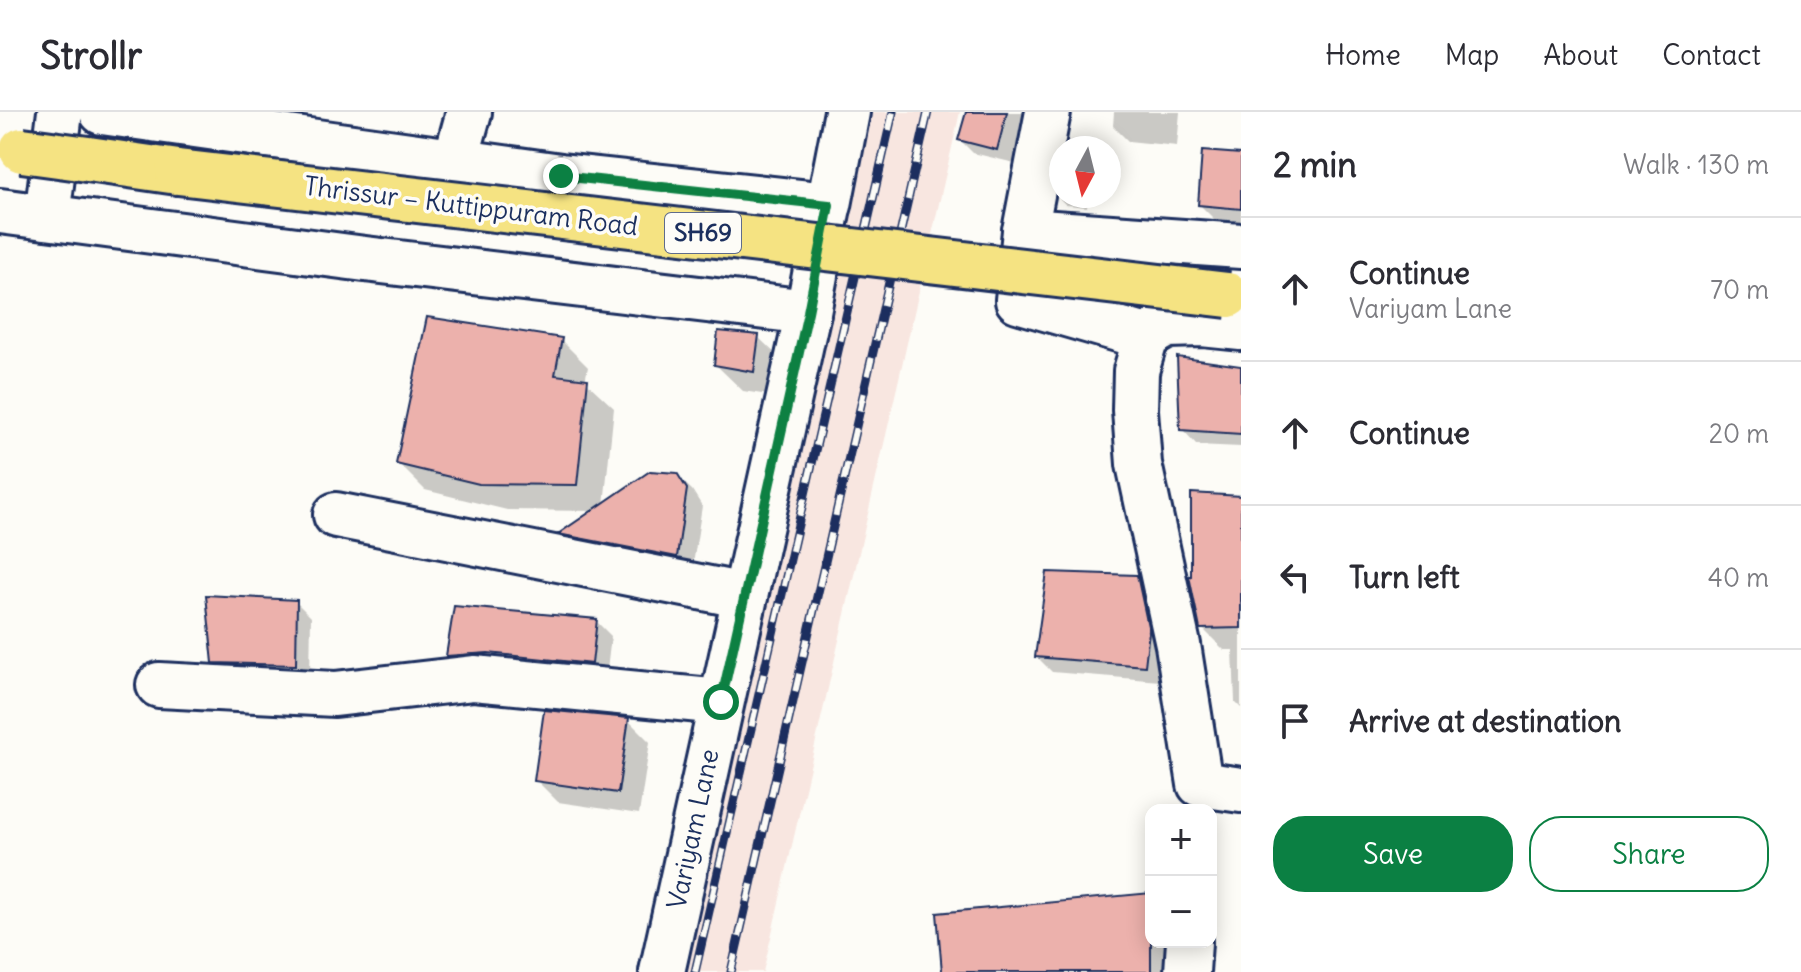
<!DOCTYPE html>
<html lang="en">
<head>
<meta charset="utf-8">
<style>
	:root { --surface:#fff; --page:#f7f7f7; --text:#2b2b33; --muted:#7c7c81; --line:#e1e1e2; --accent:#0b8043 }
	body { margin:0; font-family:Delius,sans-serif; background:var(--page); color:var(--text) }
	.controls { position:absolute; right:24px; bottom:24px; display:grid; overflow:hidden; border-radius:16px; box-shadow:0 4px 20px #0003 }
	.controls button { width:72px; height:72px; display:grid; place-items:center; padding:0; border:0; border-bottom:2px solid var(--line); background:var(--surface); color:var(--text); font:40px sans-serif }
	.compass { position:absolute; left:1049px; top:24px; width:72px; height:72px; border-radius:50%; background:var(--surface); box-shadow:0 4px 20px #0003; rotate:187deg }
	.stop { position:absolute; width:24px; height:24px; margin:-18px; border:6px solid #0b8043; border-radius:50%; background:#fff }
	.stop.end { background:#0b8043; border-color:#fff; box-shadow:0 2px 8px #0008 }
	.list { margin:0; padding:0; list-style:none }
	h2 { display:flex; justify-content:space-between; align-items:center; height:104px; margin:0; padding:0 32px; font-size:34px }
	h2 small { font-size:26px; font-weight:400; color:var(--muted) }
	.list li { display:grid; grid-template-columns:52px 1fr auto; gap:24px; align-items:center; box-sizing:border-box; height:144px; padding:0 32px; border-top:2px solid var(--line) }
	.list b { display:block; font-size:30px; white-space:nowrap }
	.list p { margin:0; font-size:26px; white-space:nowrap; color:var(--muted) }
	.list em { font-size:26px; font-style:normal; color:var(--muted) }
	.actions { display:flex; gap:16px; padding:24px 32px }
	.actions a { flex:1; padding:18px 0; border:2px solid var(--accent); border-radius:32px; text-align:center; font-size:28px; color:var(--accent) }
	.actions .main { background:var(--accent); color:#fff }
	.icon { flex:none; width:44px; height:44px; fill:none; stroke:currentColor; stroke-width:2; stroke-linecap:round; stroke-linejoin:round }
	.map { position:relative; flex:none; width:1241px; height:860px; overflow:hidden }
	header { display:flex; align-items:center; gap:48px; box-sizing:border-box; height:112px; padding:0 40px; background:var(--surface); border-bottom:2px solid var(--line) }
	header strong { font-size:38px }
	nav { display:flex; gap:44px; margin-inline-start:auto; font-size:28px }
	main { display:flex }
	aside { flex:1; background:var(--surface) }
	.map>svg:first-child { display:block }
	.built { fill:#f8e6e0 }
	.shadow { fill:#0003 }
	.building { fill:#ecb1ac; stroke:#1b2f5e; stroke-width:2 }
	.lines { fill:none; stroke-linecap:round; stroke-linejoin:round }
	.minor-casing { stroke:#1b2f5e; stroke-width:50 }
	.primary-casing { stroke:#1b2f5e; stroke-width:50 }
	.minor { stroke:#fdfcf7; stroke-width:44 }
	.primary { stroke:#f5e382; stroke-width:44 }
	.rail-casing { stroke:#1b2f5e; stroke-width:9 }
	.rail { stroke:#fdfcf7; stroke-width:6; stroke-dasharray:18; stroke-linecap:butt }
	.primary-bridge-casing { stroke:#1b2f5e; stroke-width:50; stroke-linecap:butt }
	.primary-bridge { stroke:#f5e382; stroke-width:44 }
	.route { stroke:#0b8043; stroke-width:10 }
	.labels { text-anchor:middle; stroke-width:7; stroke-linejoin:round; paint-order:stroke }
	.shield { fill:#fdfcf7; stroke:#5f6c8c; stroke-width:2 }
	.shield-label { font-size:24px; font-weight:bold; fill:#1b2f5e }
	.street-label { font-size:26px; fill:#1b2f5e; stroke:#fdfcf7 }
</style>
</head>
<body>
<header>
<strong>Strollr</strong>
<nav><a>Home</a><a>Map</a><a>About</a><a>Contact</a></nav>
</header>
<main>
<div class="map">
<svg width="1241" height="860" viewBox="0 0 1241 860">
	<rect width="100%" height="100%" fill="#fdfcf7"/>
	<filter id="ink" filterUnits="userSpaceOnUse"><feTurbulence type="fractalNoise" baseFrequency=".0125" numOctaves="2"/><feDisplacementMap in="SourceGraphic" scale="16" xChannelSelector="R" yChannelSelector="G"/><feConvolveMatrix kernelMatrix="1 2 1 2 8 2 1 2 1" color-interpolation-filters="sRGB"/></filter>
	<g filter="url(#ink)">
		<path class="built" d="M849 0H960L763 860H658Z"/>
		<g class="shadow">
			<path d="M968 0H1040L1027 54 973 41 960 28Z"/>
			<path d="M1114 0H1180L1177 34 1128 29 1113 14Z"/>
			<path d="M1241 44V110L1215 108 1200 93Z"/>
			<path d="M1061 75V84H1088L1087 95 1066 93 1059 86Z"/>
			<path d="M758 225 785 251 780 285 743 279 716 253Z"/>
			<path d="M561 228 588 255 585 269 614 296 604 393 676 363 692 378 702 394 692 459 576 436 561 422 595 399 507 398 425 378 398 351Z"/>
			<path d="M1241 256V335L1197 333 1182 317Z"/>
			<path d="M1241 386V596L1235 590 1233 538H1224L1202 516Z"/>
			<path d="M1136 465 1152 480 1164 535 1160 569 1052 560 1037 545Z"/>
			<path d="M296 490 311 505 310 567 231 565 215 550Z"/>
			<path d="M596 509 611 524 606 567 463 558 448 543Z"/>
			<path d="M628 608 650 630 639 702 558 690 536 668Z"/>
			<path d="M1151 783V830H1207L1190 860H944Z"/>
		</g>
		<g class="building">
			<path d="M966 0H1007L997 38 958 28Z"/>
			<path d="M1202 39 1241 42V97L1198 93Z"/>
			<path d="M427 205 562 226 555 263 588 267 577 373 479 372 396 352Z"/>
			<path d="M718 219 759 223 754 260 714 253Z"/>
			<path d="M1177 245 1241 254V322L1180 318Z"/>
			<path d="M650 359 677 361 687 377 677 445 558 422Z"/>
			<path d="M1191 381 1241 384V516L1200 517 1189 464H1191Z"/>
			<path d="M1047 460 1137 463 1149 519 1145 554 1035 545Z"/>
			<path d="M206 483 297 488 296 553 213 551Z"/>
			<path d="M454 494 597 507 592 552 488 541 446 544Z"/>
			<path d="M544 598 629 606 618 681 534 669Z"/>
			<path d="M1151 781V860H942L937 801Z"/>
		</g>
		<g class="lines">
			<defs>
				<g id="minor">
					<path d="M102 0 561 64 829 93 847 0"/>
					<path d="M1048 0 1025 119 1018 188 1146 225"/>
					<path d="M456 47 469 0"/>
					<path d="M0 99 365 147 808 200"/>
					<path d="M47 105 60 0"/>
					<path d="M1025 119 1241 134"/>
					<path d="M1241 216 1202 212 1167 213 1146 225 1136 259 1135 298 1139 352 1178 533 1200 672 1241 678"/>
					<path d="M336 403 745 484"/>
					<path d="M159 573 335 582 474 566 721 590"/>
					<path d="M662 860 808 200 827 100"/>
					<path d="M1187 860 1189 830"/>
				</g>
				<path id="primary" d="M88 47 178 60"/>
			</defs>
			<use href="#minor" class="minor-casing"/>
			<use href="#primary" class="primary-casing"/>
			<use href="#minor" class="minor"/>
			<use href="#primary" class="primary"/>
			<defs>
				<g id="rail">
					<path d="M695 860 893 0"/>
					<path d="M731 860 928 0"/>
				</g>
			</defs>
			<use href="#rail" class="rail-casing"/>
			<use href="#rail" class="rail"/>
			<defs>
				<g id="primary-bridge">
					<path d="M22 38 88 47"/>
					<path d="M178 60 1228 183"/>
				</g>
			</defs>
			<use href="#primary-bridge" class="primary-bridge-casing"/>
			<use href="#primary-bridge" class="primary-bridge"/>
		</g>
	</g>
	<g class="lines" filter="url(#ink)">
		<path class="route" d="M561 64 829 93 808 200 721 590"/>
	</g>
	<g class="labels">
		<rect class="shield" x="665" y="101" width="76" height="40" rx="6"/>
		<g class="shield-label">
			<text x="703" y="129">SH69</text>
		</g>
		<g class="street-label">
			<text transform="translate(471 94) rotate(7)" y="9">Thrissur – Kuttippuram Road</text>
			<text transform="translate(693 717) rotate(-78)" y="9">Variyam Lane</text>
		</g>
	</g>
</svg>
<div class="controls">
<button>+</button>
<button>−</button>
</div>
<svg class="compass" viewBox="-18 -18 36 36"><path d="M0-13l5 13h-10z" fill="#e53935"/><path d="M0 13l5-13h-10z" fill="#7c7c81"/></svg>
<div class="stop" style="left:721px;top:590px"></div>
<div class="stop end" style="left:561px;top:64px"></div>
</div>
<aside>
<h2>2 min<small>Walk · 130 m</small></h2>
<ul class="list">
<li><svg class="icon" aria-label="ahead" viewBox="0 0 24 24"><path d="M12 20V5M6 11l6-6 6 6"/></svg><div><b>Continue</b><p>Variyam Lane</p></div><em>70 m</em></li>
<li><svg class="icon" aria-label="ahead" viewBox="0 0 24 24"><path d="M12 20V5M6 11l6-6 6 6"/></svg><div><b>Continue</b></div><em>20 m</em></li>
<li><svg class="icon" aria-label="left" viewBox="0 0 24 24"><path d="M17 20v-9H6M10 6l-5 5 5 5"/></svg><div><b>Turn left</b></div><em>40 m</em></li>
<li><svg class="icon" aria-label="arrive" viewBox="0 0 24 24"><path d="M6 21V4h12l-3 4 3 4H6"/></svg><div><b>Arrive at destination</b></div></li>
</ul>
<div class="actions"><a class="main">Save</a><a>Share</a></div>
</aside>
</main>
</body>
</html>
